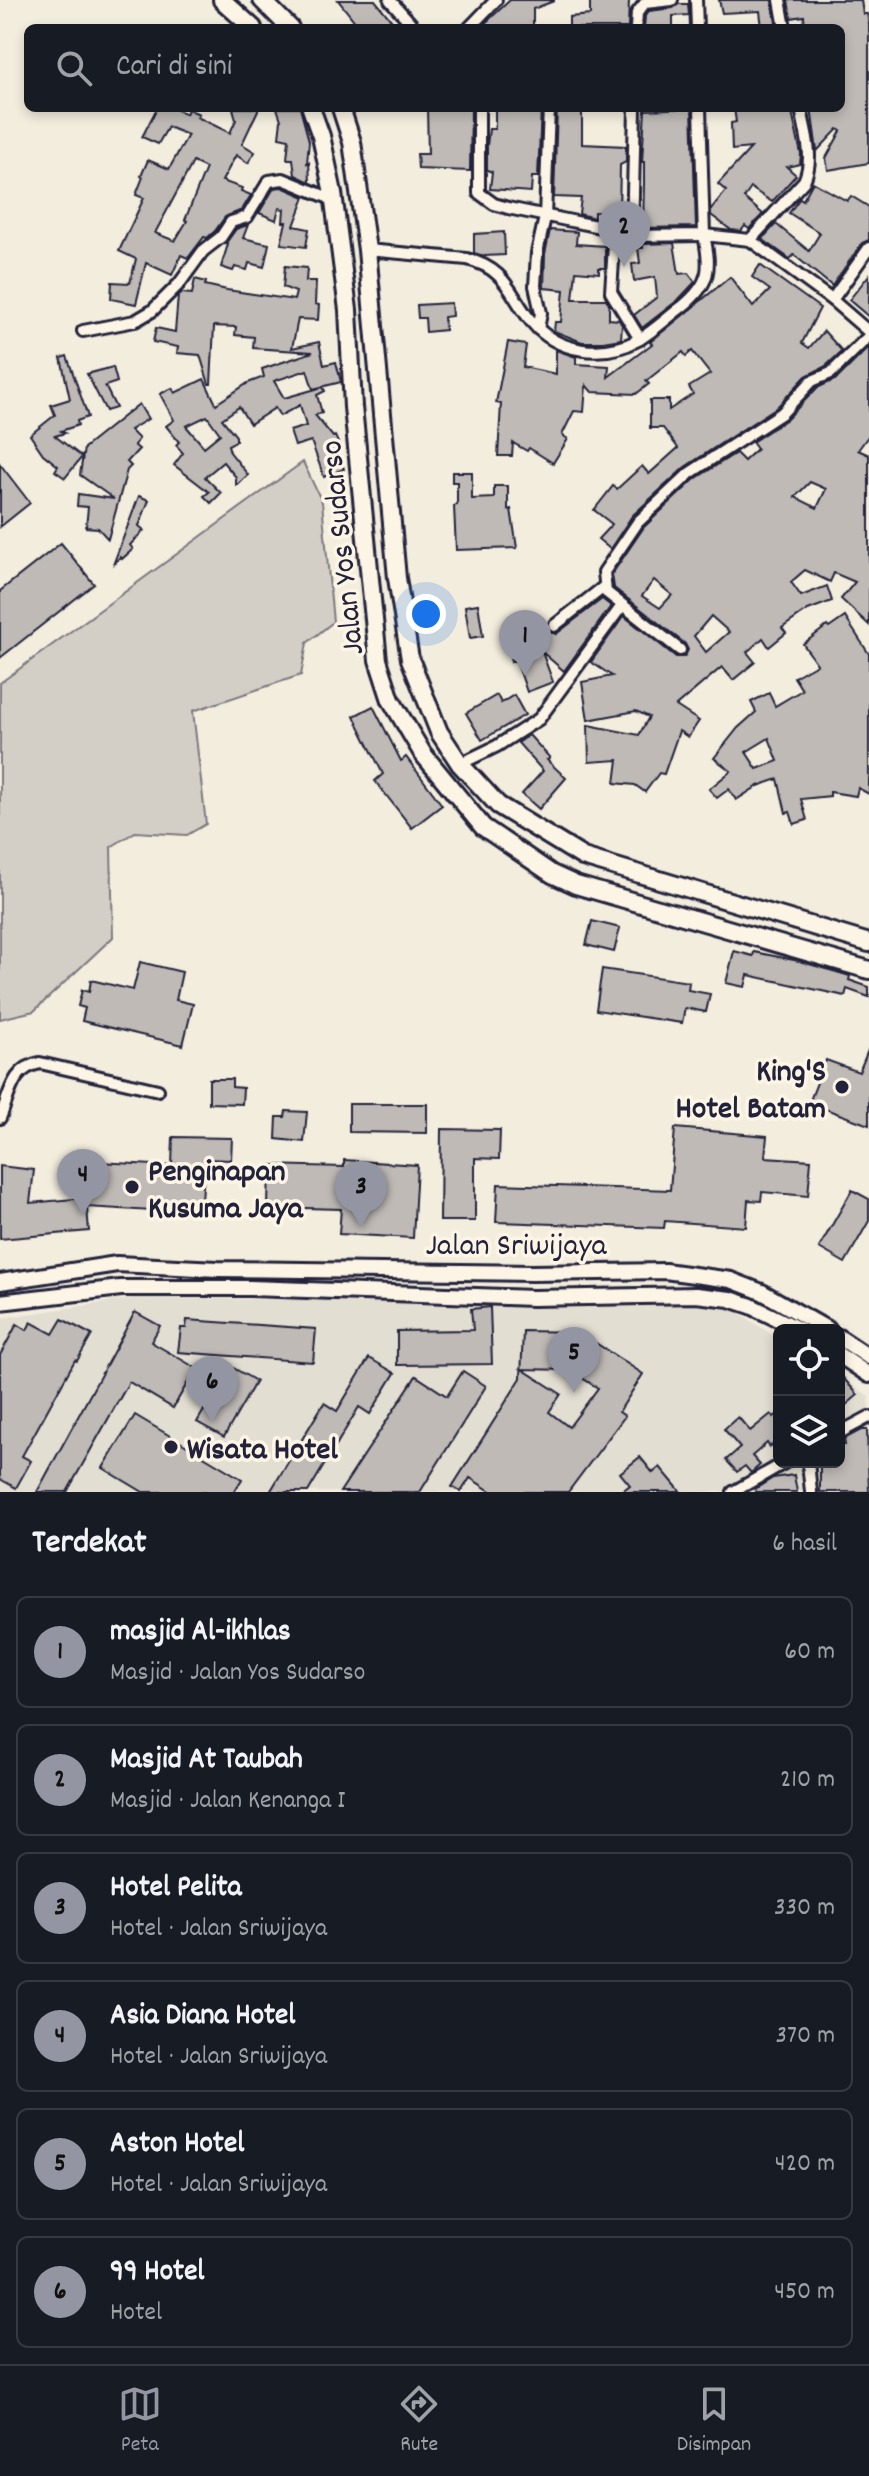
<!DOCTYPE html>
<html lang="id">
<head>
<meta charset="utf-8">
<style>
	:root { --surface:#171b24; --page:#20242c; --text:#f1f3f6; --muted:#9ea1a6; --line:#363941; --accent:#9495a2 }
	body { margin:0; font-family:Dekko,sans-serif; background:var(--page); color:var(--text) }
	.controls { position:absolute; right:24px; bottom:24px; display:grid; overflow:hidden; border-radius:12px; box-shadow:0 4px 12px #0003 }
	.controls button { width:72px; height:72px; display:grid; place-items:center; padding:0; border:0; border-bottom:2px solid var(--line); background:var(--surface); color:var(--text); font:40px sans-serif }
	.you { position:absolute; left:426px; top:614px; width:28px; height:28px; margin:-20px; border:6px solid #fff; border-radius:50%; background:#1a73e8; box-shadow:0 0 0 12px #1a73e833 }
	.badge { display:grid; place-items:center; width:52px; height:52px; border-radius:50%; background:var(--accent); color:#111; font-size:26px; font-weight:700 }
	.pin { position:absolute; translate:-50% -66px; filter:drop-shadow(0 2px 4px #0008) }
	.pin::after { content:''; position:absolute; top:42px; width:28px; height:24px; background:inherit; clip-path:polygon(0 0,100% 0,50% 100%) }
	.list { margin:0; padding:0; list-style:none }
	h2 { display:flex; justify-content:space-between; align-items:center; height:104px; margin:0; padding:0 32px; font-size:34px }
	h2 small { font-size:26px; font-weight:400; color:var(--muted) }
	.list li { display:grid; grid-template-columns:52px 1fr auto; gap:24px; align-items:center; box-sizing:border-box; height:112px; margin:0 16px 16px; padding:0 16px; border:2px solid var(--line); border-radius:12px }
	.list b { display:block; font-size:30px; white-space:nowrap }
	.list p { margin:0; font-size:26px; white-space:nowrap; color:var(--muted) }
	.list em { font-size:26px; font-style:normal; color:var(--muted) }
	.icon { flex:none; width:44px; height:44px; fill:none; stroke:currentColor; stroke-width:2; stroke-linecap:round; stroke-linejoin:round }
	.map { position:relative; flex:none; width:869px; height:1492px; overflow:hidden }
	.search { position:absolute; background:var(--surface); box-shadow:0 4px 12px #0003; left:24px; right:24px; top:24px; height:88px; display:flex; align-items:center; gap:20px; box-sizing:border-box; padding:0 28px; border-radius:12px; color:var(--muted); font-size:30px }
	.sheet { height:872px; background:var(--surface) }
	nav { display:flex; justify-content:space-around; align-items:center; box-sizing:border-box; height:112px; border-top:2px solid var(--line); background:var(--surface); font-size:22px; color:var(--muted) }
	nav a { display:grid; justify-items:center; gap:4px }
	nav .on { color:var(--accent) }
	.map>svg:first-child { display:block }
	.built { fill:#e3ded2 }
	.green { fill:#d4cfc6; stroke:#7b7880; stroke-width:2 }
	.building { fill:#bfbab6; stroke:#22223b; stroke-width:2; fill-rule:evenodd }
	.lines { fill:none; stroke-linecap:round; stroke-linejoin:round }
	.street-casing { stroke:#22223b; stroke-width:16 }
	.secondary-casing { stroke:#22223b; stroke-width:20 }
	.primary-casing { stroke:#22223b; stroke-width:22 }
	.street { stroke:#fcf5e5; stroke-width:10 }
	.secondary { stroke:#fcf5e5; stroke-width:14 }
	.primary { stroke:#fcf5e5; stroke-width:16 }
	.poi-dot { fill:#22223b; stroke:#fcf5e5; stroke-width:3 }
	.labels { text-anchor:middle; stroke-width:7; stroke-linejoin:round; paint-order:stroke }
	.street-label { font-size:32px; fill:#22223b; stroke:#fcf5e5 }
	.poi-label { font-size:32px; font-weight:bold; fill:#22223b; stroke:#fcf5e5; text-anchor:start }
</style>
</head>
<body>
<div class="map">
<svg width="869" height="1492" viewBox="0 0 869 1492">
	<rect width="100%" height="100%" fill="#f3edde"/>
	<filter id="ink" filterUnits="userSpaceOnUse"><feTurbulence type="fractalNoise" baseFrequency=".0125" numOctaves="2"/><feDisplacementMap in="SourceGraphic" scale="16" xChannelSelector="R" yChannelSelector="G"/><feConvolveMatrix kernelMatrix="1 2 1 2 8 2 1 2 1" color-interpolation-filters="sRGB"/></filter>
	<g filter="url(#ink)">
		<path class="built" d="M135 1298 727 1305 779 1339V1462H839V1377L869 1396V1492H0V1318Z"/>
		<path class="green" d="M303 462 322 502 333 622 307 643 301 675 193 711 206 824 187 835 135 832 111 847 113 937 34 1011 0 1019V683Z"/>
		<g class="building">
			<path d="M338 0H375L392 21 383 28H360Z"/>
			<path d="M510 0H554V1L533 9V28H480Z"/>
			<path d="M590 0H629L628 28H569V17L590 15Z"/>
			<path d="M719 0H772L777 28H762L760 11 722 13Z"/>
			<path d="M788 0H861L863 14H867L869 24V163L828 170 826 158 841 131 838 129 817 151 811 108H841V28H805L804 16 791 18Z"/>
			<path d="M679 4H688L689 15 673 16V28H644L645 16 649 11 673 8Z"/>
			<path d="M157 108H174L186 114 188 109 199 114 197 117 230 133 236 120 233 108H259L242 144 255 152 248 163 236 155 222 181 242 188 241 191 251 195 242 210 225 217 215 231 207 238 204 237 188 258 181 255 172 275 146 263 136 304 111 299 112 282 130 283 136 259 119 251 144 198 136 195 143 177 141 176 148 160 169 169 188 135 168 127 158 144 142 137ZM193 162 206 168 185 220 187 221 175 241 155 233Z"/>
			<path d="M277 108H300L309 141 307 163 309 162 310 182 295 175 293 159H287L289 139 279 137 281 120Z"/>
			<path d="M427 108H471L470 171 418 169 417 154H428Z"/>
			<path d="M495 108H541L538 177H532L531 192 490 189 492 172 487 170V146L489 129H495Z"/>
			<path d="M557 108H582V144L626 146V162L620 165 619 214 594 212V218L579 214 581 198 554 197Z"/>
			<path d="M692 108 696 227 643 228 644 183V162H642L645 110Z"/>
			<path d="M734 108H791L801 154 800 164 787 167 796 175 772 202 751 188 744 198 763 214 749 229 745 226 741 231 731 230 711 215V210L726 191 718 184 751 148 732 150 731 123 736 122Z"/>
			<path d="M813 182 847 201 851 196 869 207V240L862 243 832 286 794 255 790 259 762 239 776 224 809 251 820 233 789 213 800 198 803 200Z"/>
			<path d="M282 187 305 197 294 226 309 229 306 247 281 244 286 222H283L284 209 279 208 276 220 259 213 274 188Z"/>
			<path d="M248 225 243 238 269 244 264 267 249 263 247 270 235 267 233 271 221 267 228 244 226 243 236 229Z"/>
			<path d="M550 230 577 232 576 244 605 246V268H599V273L576 271 573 299H606L609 304V319L619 320 622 325 621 339 603 342H582L554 331 555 322H561L564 290 544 288 545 254Z"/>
			<path d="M504 232 505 255 484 256 474 253V234Z"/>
			<path d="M674 243 679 274 688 273 695 282 678 300 642 328 634 315 657 297 655 277 634 281 632 264 640 263 638 248H643V244Z"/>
			<path d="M760 265 820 308 802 343 809 348 824 331 842 351 826 366 806 376 777 407 685 467 632 516 610 549 598 539 612 524 594 510 613 486 617 489 642 466 649 474 678 448 663 428H650V400H669V410L693 394 689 387 710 374 692 351 686 356 683 352 646 381 649 384 636 394 592 392 586 385 584 412 574 411 562 435 568 439 553 463 529 448 527 451 513 443 512 456H498L501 404 496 403 508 342 526 345 523 367 556 374V350L576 357V364L609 366 608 377 652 344 650 342 730 277 753 307 770 290 752 277Z"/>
			<path d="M285 266 307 268 306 281H316L315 304 319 305 318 320 298 319 292 348 319 342 324 365 336 362 341 382 313 389 307 370 274 381 284 398 323 387 325 391 317 395 322 413 315 415 333 437 335 436 339 445 335 447 344 469 324 477 311 441 295 446 290 431 306 426 300 405 280 416 275 408 250 424 239 407 222 419 236 436V441L228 445 230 452 248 475 236 486V477L223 462 205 477 221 493 211 503 204 496 209 492 174 465 183 453 176 445 179 442 166 426 174 420 160 394 172 388 175 393 204 379 216 404 248 383 264 377 262 369 313 352 253 348 254 337 235 335 236 327 214 326 211 384H209L200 355 177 353 178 347 153 342 156 328 175 332 178 296 181 293 192 294 195 279 206 282 205 285 227 290 294 300 296 292 283 287ZM207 416 220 434 204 447 186 426Z"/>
			<path d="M869 275V317L849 300Z"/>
			<path d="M451 303 452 316 444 317 445 330 426 332 425 318H418L417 305Z"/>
			<path d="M869 347V435L858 450 869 455V625L841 599 855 582 834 573 830 582 805 570 791 582 801 596 827 586 832 601 808 610 782 628 786 633 769 647 763 638 747 652 755 662 733 680 722 667 676 706 699 721 688 737 679 731 664 774 659 773 645 792 635 785 615 783 618 760 589 762 588 725 639 735 649 717 636 711 588 720 582 682 612 676 591 662 624 616 676 657H684L688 650 685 644 614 588 612 574 644 527 695 479 736 453 744 461 757 449 752 442 787 419 817 388 837 379ZM810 482 826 489 817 508 795 497ZM654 580 672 595 660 608 642 596ZM711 616 729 632 706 652 694 636Z"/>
			<path d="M67 356 88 417 77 421 78 425 61 431 65 433 55 436 82 457 65 478 55 471 58 466 43 454 30 435 55 415 51 405 70 399 61 358Z"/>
			<path d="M113 367 117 382 105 386 116 408 106 411 87 374Z"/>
			<path d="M139 404 148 419 130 430 139 439 134 445 139 449 127 462 131 466 127 470 108 539 98 528 86 527 88 507 77 506 78 494 114 499 80 475 84 448Z"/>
			<path d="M0 464 30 503 0 527Z"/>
			<path d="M452 472H472V499L494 498V486H508V510L511 509 517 548 456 550 454 506 457 505V482H452Z"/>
			<path d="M139 496 149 500 139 526 144 530 130 545 133 549 122 559 120 557 113 565Z"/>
			<path d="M61 543 94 584 0 658V591Z"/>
			<path d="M602 599 611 606 564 671 542 652 553 682 527 692 516 660 511 662 506 631 546 626 548 631 556 634Z"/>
			<path d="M478 604 483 636 470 638 465 606Z"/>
			<path d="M845 617 869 654V794L858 788 856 796 830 792V796L801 799 807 820 794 824 790 812 786 813 778 779 758 786 736 800 729 789 717 798 709 789 731 771 714 758 738 728 756 712 751 702 769 693 775 706 802 690 794 677 817 664 803 644 827 626 829 628ZM769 738 778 761 757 769 746 752Z"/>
			<path d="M497 695 501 703 514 695 525 715 482 740 466 713Z"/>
			<path d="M373 706 401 761 406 757 442 805 412 828 375 781 383 774 354 716Z"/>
			<path d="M529 735 550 758 547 760 566 778 539 809 522 794 543 771 518 743Z"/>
			<path d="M592 921 620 928 614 952 586 945Z"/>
			<path d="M734 951 753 956 754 952 799 961 850 976 849 980 869 987V997L847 989 845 996 748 975 745 987 726 983Z"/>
			<path d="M140 962 182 972 176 1000 193 1004 183 1045 82 1021 85 1008 78 1006 82 990 89 992 91 980 133 990Z"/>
			<path d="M602 969 689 982 688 990 710 994 706 1012 685 1008 682 1023 596 1010Z"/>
			<path d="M869 1048V1125L809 1103 826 1060 859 1072Z"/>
			<path d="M209 1079H232V1087L243 1088 242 1104 209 1103Z"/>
			<path d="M349 1104H427V1133L349 1132Z"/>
			<path d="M286 1111 307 1112 304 1142 276 1139 277 1117H285Z"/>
			<path d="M675 1128 767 1136 765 1157 811 1160 808 1196 762 1192 761 1201 748 1200 746 1227 665 1221 664 1228 496 1222 498 1184 670 1190Z"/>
			<path d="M441 1129 500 1130 499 1159 475 1158V1221H440Z"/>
			<path d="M173 1137 232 1138 231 1160 205 1159 201 1214 87 1207 89 1231 0 1239V1166L34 1170 30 1203 96 1197 99 1162 172 1166Z"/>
			<path d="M344 1160 417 1165 413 1238 339 1234 341 1209 268 1207 269 1165 344 1167Z"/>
			<path d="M852 1190 869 1199V1221L845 1263 819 1248Z"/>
			<path d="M490 1307 492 1364 397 1365V1331L473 1330 471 1309Z"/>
			<path d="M135 1312 160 1326 151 1342 196 1368 173 1408 129 1382 67 1492H37Z"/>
			<path d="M62 1319 92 1335 77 1361 75 1360 22 1456 31 1461 16 1488 0 1479V1355L17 1324 27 1330 31 1322 53 1334Z"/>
			<path d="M187 1320 316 1329 313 1362 178 1352 181 1328H186Z"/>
			<path d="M523 1331 579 1332 643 1374 619 1412 625 1416 568 1492H492L470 1478 461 1492 452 1487 521 1378ZM522 1369 569 1370 598 1388 569 1427 549 1412 561 1394Z"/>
			<path d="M369 1358 395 1373 370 1414 359 1407 308 1492H270L324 1403 337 1411Z"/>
			<path d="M230 1366 256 1381 224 1437 197 1422Z"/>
			<path d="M463 1371 486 1386 420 1492H340L416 1376 447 1396Z"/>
			<path d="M839 1373 858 1395 839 1411Z"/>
			<path d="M779 1413V1439L770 1447 767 1443 752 1456 760 1465 751 1473 745 1466 737 1472 726 1460 740 1448 724 1429 738 1417 750 1431 771 1414 774 1417Z"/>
			<path d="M135 1415 242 1479 234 1492H143L103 1468Z"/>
			<path d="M861 1430H867L869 1492H820V1462H839V1445H845L844 1439Z"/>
			<path d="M640 1457 653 1473 660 1467 681 1492H621L630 1485 620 1473Z"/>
			<path d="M794 1475 797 1492H756L755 1489 773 1478Z"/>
		</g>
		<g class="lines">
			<defs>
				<g id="street">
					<path d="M390 0 415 28"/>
					<path d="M696 0 697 28"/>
					<path d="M780 0 785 28"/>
					<path d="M469 28 496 0"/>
					<path d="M636 28 637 13 645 3 672 0"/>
					<path d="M479 108V193L494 204 508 208 615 230 632 236 704 235 700 108"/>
					<path d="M615 230 611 292 640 339"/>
					<path d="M632 236 635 108"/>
					<path d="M750 240 804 181C815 157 805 133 801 108"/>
					<path d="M367 250 467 259C507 269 509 294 531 321 557 353 603 359 638 340 654 331 668 317 683 306 711 283 711 268 704 235L750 240 832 300 869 332"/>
					<path d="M832 300 869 248"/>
					<path d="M538 329 541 313 535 286 537 253 545 217 549 108"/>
					<path d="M83 331 135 321 152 311 179 284 203 251 221 237 231 222 247 217 269 181 283 179 334 200"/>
					<path d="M554 626 605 586"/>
					<path d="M680 650 606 592 604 572 638 522 690 473 782 413 812 381 831 373 869 336"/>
					<path d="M460 764 497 746 539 719 621 607"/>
					<path d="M0 1118C10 1094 12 1068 40 1063L158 1090"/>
					<path d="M839 1433 869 1417"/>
					<path d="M808 1462 811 1492"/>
					<path d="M733 1492 786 1462"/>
				</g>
				<g id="secondary">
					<path d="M0 1282 117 1264 218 1269 532 1273 665 1271 731 1280 762 1292 829 1330"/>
					<path d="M0 1302 121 1288H250L533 1298 696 1295 730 1299 751 1306 800 1330"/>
					<path d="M839 1337 869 1357"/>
					<path d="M839 1355 869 1375"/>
				</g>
				<g id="primary">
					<path d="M222 0 253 28"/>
					<path d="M262 0 290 28"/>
					<path d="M311 108 321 136 333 193 348 310 353 407 378 660 391 700 423 754 483 827 552 874 576 885 869 970"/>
					<path d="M341 108 352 142 367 250 397 578 410 659 439 732 460 764 498 805 583 857 869 943"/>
				</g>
			</defs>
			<use href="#street" class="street-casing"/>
			<use href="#secondary" class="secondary-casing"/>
			<use href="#primary" class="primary-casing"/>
			<use href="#street" class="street"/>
			<use href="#secondary" class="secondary"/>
			<use href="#primary" class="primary"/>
		</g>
	</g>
	<g class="poi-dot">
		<circle cx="842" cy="1087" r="8"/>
		<circle cx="132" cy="1187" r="8"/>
		<circle cx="171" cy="1447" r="8"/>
	</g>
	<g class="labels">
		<g class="street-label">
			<text transform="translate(340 548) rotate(-96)" y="11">Jalan Yos Sudarso</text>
			<text x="516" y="1254">Jalan Sriwijaya</text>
		</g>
		<g class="poi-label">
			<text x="826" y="1080" text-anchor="end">King'S<tspan x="826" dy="37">Hotel Batam</tspan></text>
			<text x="148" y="1180">Penginapan<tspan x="148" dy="37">Kusuma Jaya</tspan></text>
			<text x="187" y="1458">Wisata Hotel</text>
		</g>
	</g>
</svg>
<div class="controls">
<button><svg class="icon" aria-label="locate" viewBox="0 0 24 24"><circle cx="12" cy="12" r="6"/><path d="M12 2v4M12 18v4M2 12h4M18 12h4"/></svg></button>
<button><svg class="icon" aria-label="layers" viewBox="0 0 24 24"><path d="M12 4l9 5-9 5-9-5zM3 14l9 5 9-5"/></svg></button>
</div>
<div class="you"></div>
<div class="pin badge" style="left:525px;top:676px">1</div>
<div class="pin badge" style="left:624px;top:267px">2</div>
<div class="pin badge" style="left:361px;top:1227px">3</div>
<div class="pin badge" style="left:83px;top:1215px">4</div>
<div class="pin badge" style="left:574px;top:1393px">5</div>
<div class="pin badge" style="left:212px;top:1422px">6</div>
<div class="search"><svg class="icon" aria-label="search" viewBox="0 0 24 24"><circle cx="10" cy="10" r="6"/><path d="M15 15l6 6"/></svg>Cari di sini</div>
</div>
<section class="sheet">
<h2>Terdekat<small>6 hasil</small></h2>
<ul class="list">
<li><span class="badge">1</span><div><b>masjid Al-ikhlas</b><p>Masjid · Jalan Yos Sudarso</p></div><em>60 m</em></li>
<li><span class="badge">2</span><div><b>Masjid At Taubah</b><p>Masjid · Jalan Kenanga I</p></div><em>210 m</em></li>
<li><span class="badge">3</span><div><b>Hotel Pelita</b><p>Hotel · Jalan Sriwijaya</p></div><em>330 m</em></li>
<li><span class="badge">4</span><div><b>Asia Diana Hotel</b><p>Hotel · Jalan Sriwijaya</p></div><em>370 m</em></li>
<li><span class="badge">5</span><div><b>Aston Hotel</b><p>Hotel · Jalan Sriwijaya</p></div><em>420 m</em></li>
<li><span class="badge">6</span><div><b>99 Hotel</b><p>Hotel</p></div><em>450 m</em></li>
</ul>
</section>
<nav>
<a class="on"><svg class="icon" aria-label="map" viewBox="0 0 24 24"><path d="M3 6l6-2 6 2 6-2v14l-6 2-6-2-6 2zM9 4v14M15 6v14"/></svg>Peta</a>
<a><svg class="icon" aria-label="directions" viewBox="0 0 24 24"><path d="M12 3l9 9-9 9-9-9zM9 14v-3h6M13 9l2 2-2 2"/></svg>Rute</a>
<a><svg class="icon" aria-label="saved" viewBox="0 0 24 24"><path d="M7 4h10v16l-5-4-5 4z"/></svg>Disimpan</a>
</nav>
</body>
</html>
